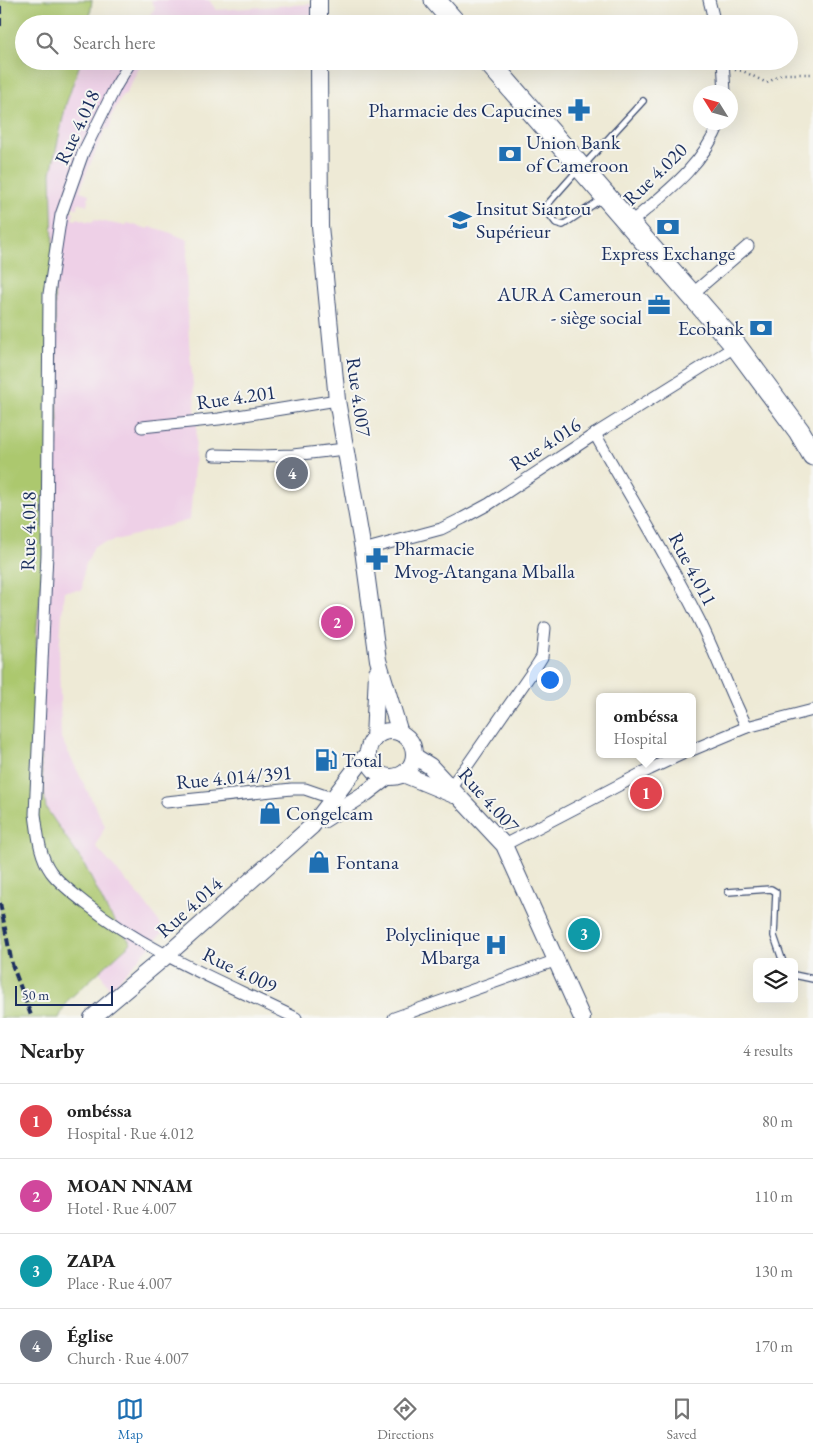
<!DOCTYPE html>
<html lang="en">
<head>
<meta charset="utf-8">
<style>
	:root { --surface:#fff; --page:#f2f2f2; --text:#222; --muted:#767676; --line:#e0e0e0; --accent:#1f6fb2 }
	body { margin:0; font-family:"EB Garamond",serif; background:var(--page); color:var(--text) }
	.controls { position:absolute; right:15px; bottom:15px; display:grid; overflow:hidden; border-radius:8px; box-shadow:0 5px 20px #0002 }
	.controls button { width:45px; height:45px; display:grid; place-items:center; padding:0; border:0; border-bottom:1px solid var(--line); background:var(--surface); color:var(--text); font:25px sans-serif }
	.compass { position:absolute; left:693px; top:85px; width:45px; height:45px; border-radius:50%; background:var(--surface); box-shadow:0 5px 20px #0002; rotate:307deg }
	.scale { position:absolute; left:15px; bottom:12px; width:98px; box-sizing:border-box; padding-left:5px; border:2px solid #1b2f5e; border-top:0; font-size:14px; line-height:18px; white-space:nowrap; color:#1b2f5e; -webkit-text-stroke:4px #f6f6f2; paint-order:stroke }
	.you { position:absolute; left:549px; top:679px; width:18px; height:18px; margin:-12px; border:4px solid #fff; border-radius:50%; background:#1a73e8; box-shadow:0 0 0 8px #1a73e833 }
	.badge { display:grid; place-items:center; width:32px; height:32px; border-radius:50%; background:var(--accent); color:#fff; font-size:16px; font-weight:700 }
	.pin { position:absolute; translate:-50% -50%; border:2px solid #fff; box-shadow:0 1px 5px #0006 }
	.popup { position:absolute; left:596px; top:693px; width:100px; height:65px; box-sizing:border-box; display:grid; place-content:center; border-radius:8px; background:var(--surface); filter:drop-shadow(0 1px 4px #0005); font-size:16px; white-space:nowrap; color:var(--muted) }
	.popup b { font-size:19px; color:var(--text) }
	.popup::after { content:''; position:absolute; left:50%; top:100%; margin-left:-10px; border:10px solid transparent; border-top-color:var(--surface) }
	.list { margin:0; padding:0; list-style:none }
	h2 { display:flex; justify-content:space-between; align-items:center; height:65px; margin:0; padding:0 20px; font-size:21px }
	h2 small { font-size:16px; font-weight:400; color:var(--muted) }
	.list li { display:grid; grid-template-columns:32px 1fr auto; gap:15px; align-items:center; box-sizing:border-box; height:75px; padding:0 20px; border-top:1px solid var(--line) }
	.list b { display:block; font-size:19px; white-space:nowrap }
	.list p { margin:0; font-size:16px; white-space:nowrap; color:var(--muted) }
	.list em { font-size:16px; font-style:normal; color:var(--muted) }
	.icon { flex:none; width:28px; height:28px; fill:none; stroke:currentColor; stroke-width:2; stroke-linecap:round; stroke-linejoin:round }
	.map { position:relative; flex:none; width:813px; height:1018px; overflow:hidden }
	.search { position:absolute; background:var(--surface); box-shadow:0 5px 20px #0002; left:15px; right:15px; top:15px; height:55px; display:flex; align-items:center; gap:12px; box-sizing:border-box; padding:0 18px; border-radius:28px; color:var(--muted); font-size:19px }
	.sheet { height:365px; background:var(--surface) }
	nav { display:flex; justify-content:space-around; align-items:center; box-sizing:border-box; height:70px; border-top:1px solid var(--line); background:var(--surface); font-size:14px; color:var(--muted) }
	nav a { display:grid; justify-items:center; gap:2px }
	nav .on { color:var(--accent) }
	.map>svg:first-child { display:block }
	.built { fill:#eed0e7 }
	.green { fill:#acc86e; stroke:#647c66 }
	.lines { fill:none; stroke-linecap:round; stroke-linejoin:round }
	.lane-casing { stroke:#3b4b70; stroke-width:8 }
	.street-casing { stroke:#3b4b70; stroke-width:13 }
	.secondary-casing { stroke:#3b4b70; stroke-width:18 }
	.highway-casing { stroke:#3b4b70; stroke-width:23 }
	.path { stroke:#3b4b70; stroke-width:2.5; stroke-dasharray:1 4; stroke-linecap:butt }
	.lane { stroke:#fff; stroke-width:5.5 }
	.street { stroke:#fff; stroke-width:11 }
	.secondary { stroke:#fff; stroke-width:16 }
	.highway { stroke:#fff; stroke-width:21 }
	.rail { stroke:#1b2f5e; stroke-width:4; stroke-dasharray:8 4; stroke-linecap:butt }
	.labels { text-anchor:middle; stroke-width:4; stroke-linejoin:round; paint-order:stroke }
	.poi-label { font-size:20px; fill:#1b2f5e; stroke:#f6f6f2; text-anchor:start }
	.street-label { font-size:20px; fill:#1b2f5e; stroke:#f6f6f2 }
</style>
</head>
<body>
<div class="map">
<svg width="813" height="1018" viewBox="0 0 813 1018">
	<rect width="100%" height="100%" fill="#f6f6f2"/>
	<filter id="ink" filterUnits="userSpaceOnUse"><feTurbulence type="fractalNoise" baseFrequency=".02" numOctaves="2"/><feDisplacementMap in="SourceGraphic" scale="10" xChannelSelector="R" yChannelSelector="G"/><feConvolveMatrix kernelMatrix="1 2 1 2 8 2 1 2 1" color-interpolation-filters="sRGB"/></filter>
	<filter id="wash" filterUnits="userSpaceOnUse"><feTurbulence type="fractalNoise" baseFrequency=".0096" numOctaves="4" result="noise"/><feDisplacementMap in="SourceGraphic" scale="20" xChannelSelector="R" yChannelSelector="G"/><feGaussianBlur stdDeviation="1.12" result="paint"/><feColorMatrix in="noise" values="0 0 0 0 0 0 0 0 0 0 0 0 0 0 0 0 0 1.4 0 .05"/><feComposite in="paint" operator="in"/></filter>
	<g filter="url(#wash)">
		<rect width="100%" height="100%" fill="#eeead6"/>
		<g class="built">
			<path d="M151 0H209L216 10 311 4 315 24H143L155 8Z"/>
			<path d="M78 61H143L125 95 123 94 110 119 112 120 109 129 106 128 85 176 80 191 89 194 87 205 78 203V208L71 207 70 210 74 212 72 219 76 220 78 218 86 221 93 222 94 220 126 226 127 223 149 229 150 227 166 231 188 240 186 269 189 342 197 427 190 520 94 546 84 569 82 590 64 591 59 652 61 738 105 826 96 847 142 899 165 930 110 990 57 895 29 796 34 135Z"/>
		</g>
		<path class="green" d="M0 0H92L89 24H24V61H81L66 104 51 173 58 429 37 625 34 707 46 808 84 864 108 912 131 943 67 1001 59 1018H0Z"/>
	</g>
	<g filter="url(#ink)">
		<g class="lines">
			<defs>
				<g id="lane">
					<path d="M584 165 643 101"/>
					<path d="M577 171 546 206V210L556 223 563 225 603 198"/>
					<path d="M728 892 771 889 776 892 774 936 783 962"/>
					<path d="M794 975 813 979"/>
				</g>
				<g id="street">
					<path d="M709 0 715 24"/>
					<path d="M224 24H243"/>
					<path d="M131 61 116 86 83 153 61 215 49 294 47 554 35 814C38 835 39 855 51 872 60 884 74 894 85 903 148 953 225 983 296 1018"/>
					<path d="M723 61 725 92"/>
					<path d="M629 224C664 194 702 167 720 122"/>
					<path d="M691 295 748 246"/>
					<path d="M142 427 219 419 337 400"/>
					<path d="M595 434C629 495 666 554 697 616 716 652 728 691 747 727"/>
					<path d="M214 455 260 456 293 455 345 449"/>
					<path d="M363 550 441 529 463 518 489 504 595 434 736 346"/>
					<path d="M692 750 747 727 813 710"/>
					<path d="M450 787 469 763 537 665 542 657 545 628"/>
					<path d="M166 802 292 789H305L334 799"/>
					<path d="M504 845 650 769 682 754"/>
					<path d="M394 1018 557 960"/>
				</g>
				<g id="secondary">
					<path d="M319 24V0"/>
					<path d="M319 61 320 226 337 400 363 550 378 660 400 733"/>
					<circle cx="391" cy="754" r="23"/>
					<path d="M374 739 377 672"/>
					<path d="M414 756 430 766 504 845 582 1018"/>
					<path d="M403 774 454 795"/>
					<path d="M323 820 366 793 387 777"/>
					<path d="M92 1018 167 955 312 826 367 754"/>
				</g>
				<g id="highway">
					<path d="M435 0 456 24"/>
					<path d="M488 61 736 346 799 431 813 455"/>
				</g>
			</defs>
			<use href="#lane" class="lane-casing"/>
			<use href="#street" class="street-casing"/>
			<use href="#secondary" class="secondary-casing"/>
			<use href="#highway" class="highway-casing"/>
			<path class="path" d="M735 70 743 71 767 83 782 74H813"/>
			<use href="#lane" class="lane"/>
			<use href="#street" class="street"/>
			<use href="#secondary" class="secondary"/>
			<use href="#highway" class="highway"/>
			<g class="rail">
				<path d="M0 6V28"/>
				<path d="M0 903 12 964 32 1018"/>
			</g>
		</g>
	</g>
	<defs>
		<symbol id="pharmacy-bare" viewBox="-9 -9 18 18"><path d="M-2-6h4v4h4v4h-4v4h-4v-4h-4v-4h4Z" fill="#1f6fb2" stroke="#f6f6f2" stroke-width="2.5" paint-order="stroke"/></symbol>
		<symbol id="bank-bare" viewBox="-9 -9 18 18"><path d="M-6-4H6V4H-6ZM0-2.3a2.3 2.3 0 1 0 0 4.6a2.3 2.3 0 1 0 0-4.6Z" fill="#1f6fb2" stroke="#f6f6f2" stroke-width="2.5" paint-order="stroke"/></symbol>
		<symbol id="school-bare" viewBox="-9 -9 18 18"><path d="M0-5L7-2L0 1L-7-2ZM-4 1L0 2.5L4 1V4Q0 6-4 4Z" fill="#1f6fb2" stroke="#f6f6f2" stroke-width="2.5" paint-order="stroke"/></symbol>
		<symbol id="office-bare" viewBox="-9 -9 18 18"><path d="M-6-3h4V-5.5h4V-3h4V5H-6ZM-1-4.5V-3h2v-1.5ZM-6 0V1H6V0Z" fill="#1f6fb2" stroke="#f6f6f2" stroke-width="2.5" paint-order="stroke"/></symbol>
		<symbol id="fuel-bare" viewBox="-9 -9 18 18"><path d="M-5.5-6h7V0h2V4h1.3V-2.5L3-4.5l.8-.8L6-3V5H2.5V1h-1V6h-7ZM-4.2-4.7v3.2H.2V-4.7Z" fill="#1f6fb2" stroke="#f6f6f2" stroke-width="2.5" paint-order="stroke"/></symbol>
		<symbol id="shop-bare" viewBox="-9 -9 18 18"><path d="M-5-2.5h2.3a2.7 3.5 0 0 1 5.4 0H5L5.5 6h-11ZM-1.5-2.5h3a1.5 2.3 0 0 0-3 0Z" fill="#1f6fb2" stroke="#f6f6f2" stroke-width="2.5" paint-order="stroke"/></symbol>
		<symbol id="hospital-bare" viewBox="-9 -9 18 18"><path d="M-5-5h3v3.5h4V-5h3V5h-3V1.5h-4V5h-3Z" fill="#1f6fb2" stroke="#f6f6f2" stroke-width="2.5" paint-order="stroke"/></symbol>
	</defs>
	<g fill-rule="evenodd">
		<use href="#pharmacy-bare" x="563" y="94" width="32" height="32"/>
		<use href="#bank-bare" x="494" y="138" width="32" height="32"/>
		<use href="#school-bare" x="444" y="204" width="32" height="32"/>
		<use href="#bank-bare" x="652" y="211" width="32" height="32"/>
		<use href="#office-bare" x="643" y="289" width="32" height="32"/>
		<use href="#bank-bare" x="745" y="312" width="32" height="32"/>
		<use href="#pharmacy-bare" x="361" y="543" width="32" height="32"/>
		<use href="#fuel-bare" x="310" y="744" width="32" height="32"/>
		<use href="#shop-bare" x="254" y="797" width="32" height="32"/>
		<use href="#shop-bare" x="303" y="846" width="32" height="32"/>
		<use href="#hospital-bare" x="480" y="929" width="32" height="32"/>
	</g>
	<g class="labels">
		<g class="poi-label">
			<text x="562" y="117" text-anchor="end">Pharmacie des Capucines</text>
			<text x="526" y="149">Union Bank<tspan x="526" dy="23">of Cameroon</tspan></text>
			<text x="476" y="215">Insitut Siantou<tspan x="476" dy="23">Supérieur</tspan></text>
			<text x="668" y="260" text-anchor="middle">Express Exchange</text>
			<text x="642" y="301" text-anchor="end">AURA Cameroun<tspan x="642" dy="23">- siège social</tspan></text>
			<text x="744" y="335" text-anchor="end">Ecobank</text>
			<text x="394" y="555">Pharmacie<tspan x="394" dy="23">Mvog-Atangana Mballa</tspan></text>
			<text x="342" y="767">Total</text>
			<text x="286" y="820">Congelcam</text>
			<text x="336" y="869">Fontana</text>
			<text x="480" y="941" text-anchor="end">Polyclinique<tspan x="480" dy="23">Mbarga</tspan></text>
		</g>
		<g class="street-label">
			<text transform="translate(77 127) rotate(-65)" y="7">Rue 4.018</text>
			<text transform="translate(655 174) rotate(-44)" y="7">Rue 4.020</text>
			<text transform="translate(236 397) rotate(-8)" y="7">Rue 4.201</text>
			<text transform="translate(359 397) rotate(82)" y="7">Rue 4.007</text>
			<text transform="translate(545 444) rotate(-33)" y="7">Rue 4.016</text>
			<text transform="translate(28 531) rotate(-89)" y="7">Rue 4.018</text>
			<text transform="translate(693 569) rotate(62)" y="7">Rue 4.011</text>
			<text transform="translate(234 777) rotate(-5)" y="7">Rue 4.014/391</text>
			<text transform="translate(489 800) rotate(48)" y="7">Rue 4.007</text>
			<text transform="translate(189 907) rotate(-42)" y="7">Rue 4.014</text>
			<text transform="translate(240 970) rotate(26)" y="7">Rue 4.009</text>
		</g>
	</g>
</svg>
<div class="controls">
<button><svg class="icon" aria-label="layers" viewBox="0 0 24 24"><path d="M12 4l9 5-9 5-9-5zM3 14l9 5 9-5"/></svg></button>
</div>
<svg class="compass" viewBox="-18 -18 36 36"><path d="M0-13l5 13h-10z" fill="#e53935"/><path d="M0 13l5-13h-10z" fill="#767676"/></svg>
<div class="scale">50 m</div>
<div class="you"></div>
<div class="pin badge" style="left:646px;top:793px;background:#e0444e">1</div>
<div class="popup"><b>ombéssa</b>Hospital</div>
<div class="pin badge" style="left:337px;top:622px;background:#d1479c">2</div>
<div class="pin badge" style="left:584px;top:934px;background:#0f9aa8">3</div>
<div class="pin badge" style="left:292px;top:473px;background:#6b7280">4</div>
<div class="search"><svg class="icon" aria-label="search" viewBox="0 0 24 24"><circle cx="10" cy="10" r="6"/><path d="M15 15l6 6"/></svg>Search here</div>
</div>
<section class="sheet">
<h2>Nearby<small>4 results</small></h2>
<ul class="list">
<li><span class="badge" style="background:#e0444e">1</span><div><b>ombéssa</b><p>Hospital · Rue 4.012</p></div><em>80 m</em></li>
<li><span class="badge" style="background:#d1479c">2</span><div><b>MOAN NNAM</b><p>Hotel · Rue 4.007</p></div><em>110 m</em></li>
<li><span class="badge" style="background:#0f9aa8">3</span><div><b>ZAPA</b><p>Place · Rue 4.007</p></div><em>130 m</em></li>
<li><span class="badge" style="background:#6b7280">4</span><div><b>Église</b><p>Church · Rue 4.007</p></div><em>170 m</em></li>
</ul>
</section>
<nav>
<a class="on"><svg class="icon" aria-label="map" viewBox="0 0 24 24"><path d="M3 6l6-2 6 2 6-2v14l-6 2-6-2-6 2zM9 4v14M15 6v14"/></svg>Map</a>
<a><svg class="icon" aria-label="directions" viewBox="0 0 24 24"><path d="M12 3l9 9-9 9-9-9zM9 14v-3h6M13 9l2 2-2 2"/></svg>Directions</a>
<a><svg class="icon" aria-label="saved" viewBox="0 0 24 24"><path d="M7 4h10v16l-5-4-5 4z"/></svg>Saved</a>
</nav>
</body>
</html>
